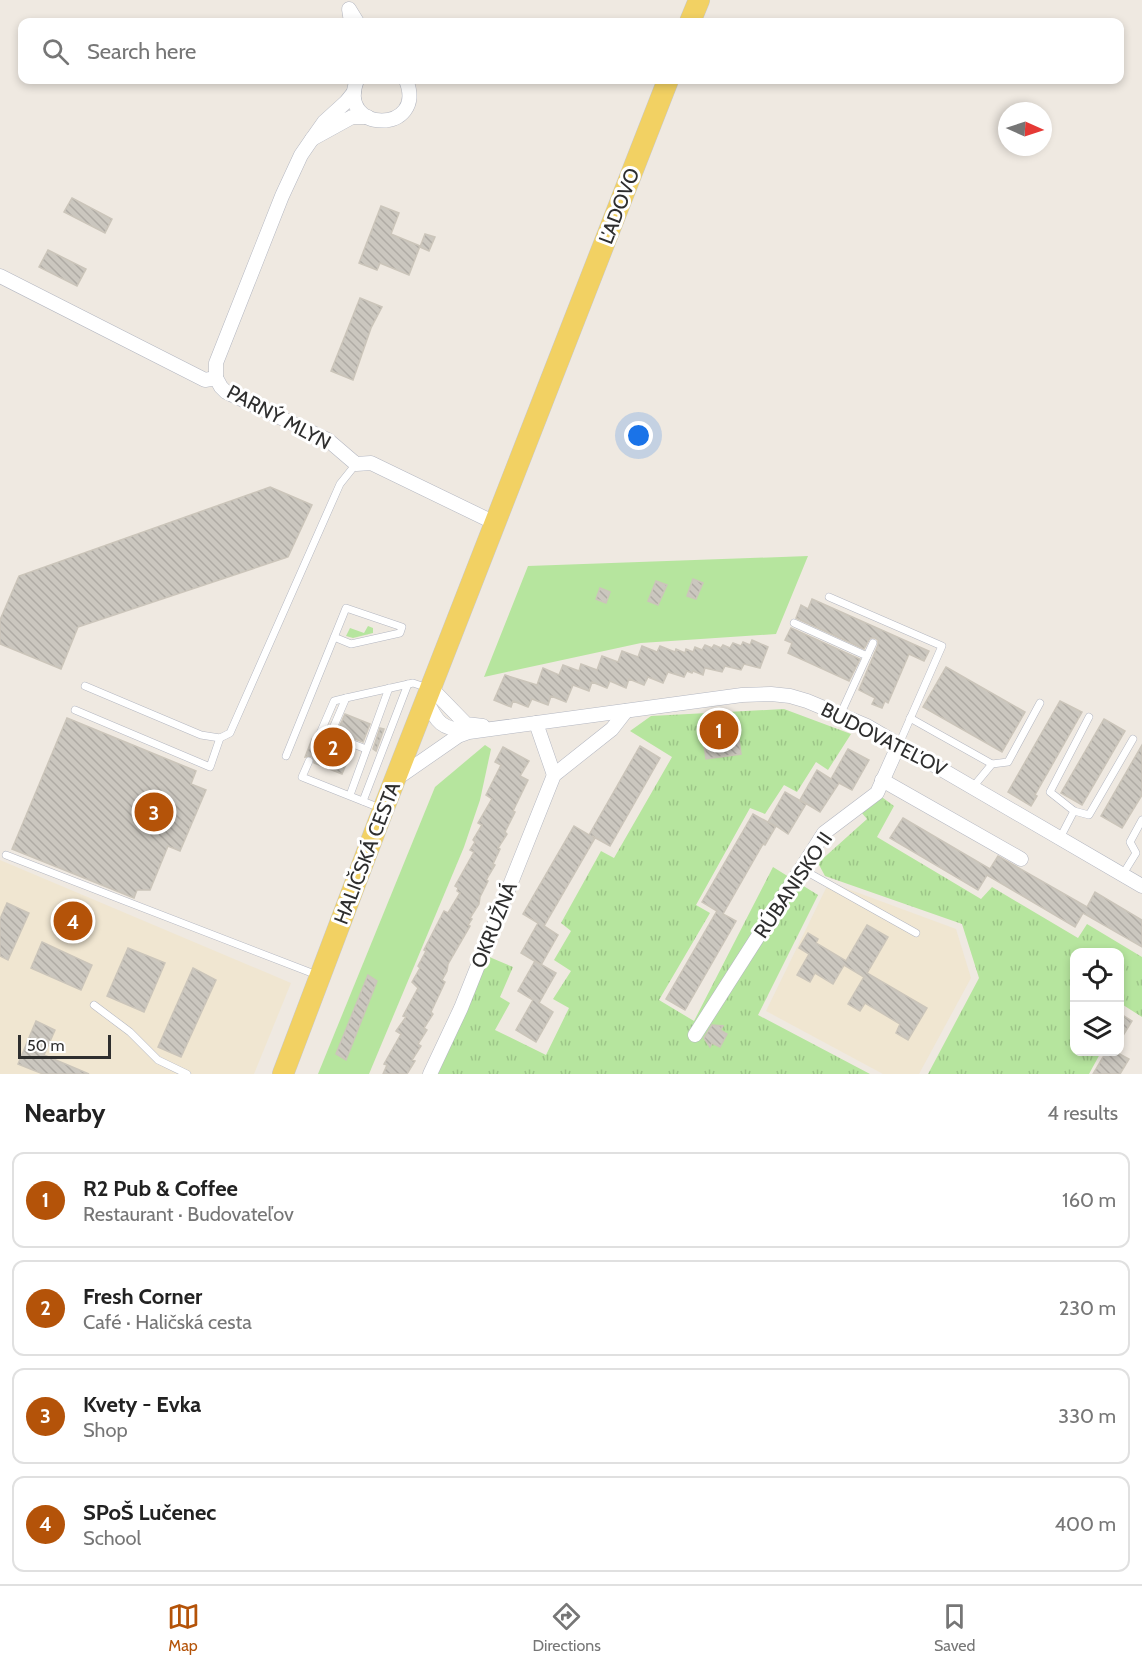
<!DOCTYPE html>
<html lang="en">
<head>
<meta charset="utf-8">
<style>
	:root { --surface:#fff; --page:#f2f2f2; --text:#222; --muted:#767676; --line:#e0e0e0; --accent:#b45309 }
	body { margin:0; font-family:Cabin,sans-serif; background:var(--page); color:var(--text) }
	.controls { position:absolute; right:18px; bottom:18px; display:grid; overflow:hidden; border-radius:12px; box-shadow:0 3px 9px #0003 }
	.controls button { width:54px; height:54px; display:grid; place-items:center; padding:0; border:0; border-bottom:2px solid var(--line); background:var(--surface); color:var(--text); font:30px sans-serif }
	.compass { position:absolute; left:998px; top:102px; width:54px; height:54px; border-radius:50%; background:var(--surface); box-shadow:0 3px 9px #0003; rotate:93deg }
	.scale { position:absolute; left:18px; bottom:15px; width:93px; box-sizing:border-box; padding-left:6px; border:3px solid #2e2e2e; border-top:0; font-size:16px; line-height:21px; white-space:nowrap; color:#2e2e2e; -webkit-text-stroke:4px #fff; paint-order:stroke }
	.you { position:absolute; left:639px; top:436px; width:21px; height:21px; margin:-15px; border:4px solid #fff; border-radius:50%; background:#1a73e8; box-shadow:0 0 0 9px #1a73e833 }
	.badge { display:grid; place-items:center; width:39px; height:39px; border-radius:50%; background:var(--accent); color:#fff; font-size:20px; font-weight:700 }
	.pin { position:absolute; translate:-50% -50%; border:3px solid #fff; box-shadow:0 2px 6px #0006 }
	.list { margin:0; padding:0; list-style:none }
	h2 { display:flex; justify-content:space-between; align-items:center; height:78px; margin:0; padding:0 24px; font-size:26px }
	h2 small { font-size:20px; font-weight:400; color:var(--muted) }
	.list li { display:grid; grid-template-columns:39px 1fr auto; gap:18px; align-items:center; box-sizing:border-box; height:96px; margin:0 12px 12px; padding:0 12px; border:2px solid var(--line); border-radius:12px }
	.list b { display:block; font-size:22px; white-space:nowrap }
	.list p { margin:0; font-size:20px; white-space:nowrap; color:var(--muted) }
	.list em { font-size:20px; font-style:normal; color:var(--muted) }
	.icon { flex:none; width:33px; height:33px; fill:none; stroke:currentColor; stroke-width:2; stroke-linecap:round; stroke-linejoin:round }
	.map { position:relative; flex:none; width:1142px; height:1074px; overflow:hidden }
	.search { position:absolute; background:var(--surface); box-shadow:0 3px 9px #0003; left:18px; right:18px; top:18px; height:66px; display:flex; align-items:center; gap:15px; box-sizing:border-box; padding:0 21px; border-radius:12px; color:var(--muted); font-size:22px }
	.sheet { height:510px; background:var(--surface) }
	nav { display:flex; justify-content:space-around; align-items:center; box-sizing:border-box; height:84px; border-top:2px solid var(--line); background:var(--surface); font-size:16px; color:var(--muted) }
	nav a { display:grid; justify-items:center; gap:3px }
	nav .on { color:var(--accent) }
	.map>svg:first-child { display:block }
	.education { fill:#f0e6d1 }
	.grass { fill:url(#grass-tufts) }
	.garden { fill:#b6e59e }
	.building { fill:url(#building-back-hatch); stroke:#cbc5ba; stroke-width:1.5 }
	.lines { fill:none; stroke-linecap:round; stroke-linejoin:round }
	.lane-casing { stroke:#b4b7c1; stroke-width:8 }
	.street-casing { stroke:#b4b7c1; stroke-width:15 }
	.primary-casing { stroke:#c9c9c9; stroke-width:22 }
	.lane { stroke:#fff; stroke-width:7 }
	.street { stroke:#fff; stroke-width:14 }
	.primary { stroke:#f2d163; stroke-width:21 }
	.labels { text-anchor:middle; stroke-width:6; stroke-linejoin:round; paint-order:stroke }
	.street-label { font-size:20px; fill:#2e2e2e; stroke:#fff }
</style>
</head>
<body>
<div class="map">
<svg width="1142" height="1074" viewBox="0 0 1142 1074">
	<defs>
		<pattern id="grass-tufts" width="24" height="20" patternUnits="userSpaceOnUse" patternTransform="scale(1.5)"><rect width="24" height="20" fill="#b6e59e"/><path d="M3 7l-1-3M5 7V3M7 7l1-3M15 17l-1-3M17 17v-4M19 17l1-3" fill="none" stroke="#9dc588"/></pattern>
		<pattern id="building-back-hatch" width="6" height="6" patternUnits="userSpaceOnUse" patternTransform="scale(1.5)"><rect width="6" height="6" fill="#cbc7bf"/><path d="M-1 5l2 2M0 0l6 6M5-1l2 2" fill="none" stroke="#afaba4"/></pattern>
	</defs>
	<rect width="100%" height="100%" fill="#efe9e1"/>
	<g class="education">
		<path d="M0 860 291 983 254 1074H0Z"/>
		<path d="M829 882 956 929 971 978 919 1074H883L766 1011Z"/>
	</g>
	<g class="grass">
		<path d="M368 626 373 628V633L353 638 346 636 350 628 364 633Z"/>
		<path d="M784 709 851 734 828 770 816 762 797 792 784 785 765 814 750 808 696 905 710 913 659 1000 694 1021 773 867 818 895 758 1015 870 1074H438L487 956 513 967 500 997 510 1003 495 1030 546 1055 569 1008 553 999 571 971 554 960 571 931 561 923 601 851 614 858 672 757 630 731 651 716Z"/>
		<path d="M879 795 894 806 877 837 981 899 992 887 1078 938 1087 924 1142 957V1017L1120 1003V952H1074V1052H1101L1089 1074H928L979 978 962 924 825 876 818 863 867 819 861 812Z"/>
	</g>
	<g class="garden">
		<path d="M808 556 776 634 641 643 484 677 528 566Z"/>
		<path d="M485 745 491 749 480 800 464 847 369 1074H318L435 787Z"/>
	</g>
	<g class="building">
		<path d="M72 198 112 219 105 233 64 212Z"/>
		<path d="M381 206 399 213 391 234 420 246 409 275 380 263 377 270 359 263Z"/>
		<path d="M425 234 435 237 429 251 420 247Z"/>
		<path d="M48 250 86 269 77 286 39 267Z"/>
		<path d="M360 298 382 307 371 328 353 380 331 371Z"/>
		<path d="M270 487 312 505 288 557 78 627 61 669 0 644V620L19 576Z"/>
		<path d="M693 579 703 583 696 599 687 596Z"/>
		<path d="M656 581 667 585 658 605 648 601Z"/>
		<path d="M600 588 610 592 606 603 596 599Z"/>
		<path d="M812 599 929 651 924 661 909 654 888 703 885 701 882 708 872 704 875 698 859 690 878 645V640L875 638H870L864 649 796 618 801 605 808 609Z"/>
		<path d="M791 628 860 659 849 681 788 653 792 643 785 640Z"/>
		<path d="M752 640 768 647 760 668 744 664 741 670 725 666 722 672 705 668 703 675 693 671 692 673 687 671 684 677 668 672 663 683 648 677 644 685 629 679 626 688 610 681 607 688 592 682 589 691 573 685 566 702 551 696 548 705 532 699 528 707 513 701 511 707 494 700 505 675 537 685 543 668 559 675 563 665 579 671 581 664 597 670 602 656 618 662 622 651 638 657 642 646 657 652 660 646 675 652 676 649 685 653 686 649 693 652 695 647 702 650 705 645 712 648 714 645 721 648 723 645 730 648 733 643 741 646 743 642 750 645Z"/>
		<path d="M946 667 1025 712 1002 752 923 707Z"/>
		<path d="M1060 701 1082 712 1035 795 1037 796 1031 806 1008 792Z"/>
		<path d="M345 714 370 724 363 742 337 732Z"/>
		<path d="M67 718 196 771 191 784 206 790 180 851 168 846 150 890H137L134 898 12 849Z"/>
		<path d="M736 718 741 754 706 759 701 723Z"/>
		<path d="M1104 719 1125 731 1082 805 1061 793Z"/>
		<path d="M380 728 384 729 376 751 373 749Z"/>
		<path d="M325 737 328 740 352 750 342 774 314 763 312 756 305 757 312 739 315 743H319Z"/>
		<path d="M1142 745V795L1122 828 1101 816Z"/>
		<path d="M640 746 660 758 610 846 592 836 595 838 544 926 558 935 541 965 521 953 538 923 523 914 574 826 589 835Z"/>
		<path d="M503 747 529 761 520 776 528 780 513 811 515 812 505 832 507 834 498 848 500 849 493 864 495 865 486 880 488 881 480 897 479 904 470 918 472 919 468 925 470 926 448 964 447 971 442 980 445 982 431 1012 433 1014 424 1028 427 1030 418 1044 421 1046 412 1060 415 1061 407 1074H383L387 1065 384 1064 401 1034 396 1031 406 1017 403 1016 418 988 412 982 420 968 418 966 426 951 424 950 444 911 448 913 460 893 457 891 458 888 455 886 474 852 470 850 475 842 473 840 482 825 478 823 492 799 486 795 501 765 495 762Z"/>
		<path d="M848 749 869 760 852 790 839 783 820 812 800 800 817 770 831 779Z"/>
		<path d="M785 792 806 804 788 834 776 826 765 845 763 844 723 914 736 921 685 1010 666 999 717 911 702 902 753 814 775 826 768 822Z"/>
		<path d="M903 818 990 869 998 856 1087 907 1095 892 1142 920V947L1083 913 1075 927 987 875 978 890 890 838Z"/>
		<path d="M7 903 29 913 8 960 0 956V919Z"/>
		<path d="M867 925 888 937 867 973 927 1008 908 1040 896 1033 900 1024 865 1003 860 1011 848 1004 864 977 844 965 833 984 815 973 810 982 797 975 809 954 799 948 808 933 818 939 816 943 846 961Z"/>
		<path d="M42 942 92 965 81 990 31 968Z"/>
		<path d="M128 948 165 963 144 1012 107 996Z"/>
		<path d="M535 961 556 973 539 1003 553 1012 536 1042 516 1030 533 1000 518 991Z"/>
		<path d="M193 968 216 980 181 1057 158 1047Z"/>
		<path d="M368 975 377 981 346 1060 336 1054Z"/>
		<path d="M1119 1013 1132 1021 1119 1042Z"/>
		<path d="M36 1021 55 1030 44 1055 89 1074H43L18 1064Z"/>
		<path d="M712 1025 723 1026 720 1030 727 1034 720 1047 712 1043 710 1047 704 1038Z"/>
		<path d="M1106 1052H1116L1129 1059 1120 1074H1093Z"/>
	</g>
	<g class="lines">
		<defs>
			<g id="lane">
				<path d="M829 597 942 646 899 744"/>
				<path d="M794 623 867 656 841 713"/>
				<path d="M867 656 873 643"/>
				<path d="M85 686 201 735 220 738 230 733 340 484 356 464"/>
				<path d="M75 710 210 767 220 738"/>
				<path d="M910 718 992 764"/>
				<path d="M318 738 334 701 346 698"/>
				<path d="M366 749 330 735 346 698 413 683 428 688"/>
				<path d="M286 756 346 608 402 627 400 633 351 644 334 637"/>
				<path d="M309 761 302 777 380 808"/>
				<path d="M973 787 992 764 1008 762 1040 703"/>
				<path d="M350 795 389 688"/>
				<path d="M363 801 408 684"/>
				<path d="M1074 811 1089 815 1133 739"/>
				<path d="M1060 838 1074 811 1050 792 1089 717"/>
				<path d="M6 855 317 975"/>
				<path d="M800 868 916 933"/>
				<path d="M1123 874 1136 853 1130 842 1142 820"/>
				<path d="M94 1005 130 1032 158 1060 187 1074"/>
			</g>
			<g id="street">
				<path d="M351 22 349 9 357 22"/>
				<path d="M357 80C336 134 428 134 406 80"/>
				<path d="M354 92 346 102 324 122 312 139 352 117H368"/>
				<path d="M0 276 205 380 216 378 221 387 226 392 328 440 356 464 371 463 495 523"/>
				<path d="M216 378V363L282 196 301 155 312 139"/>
				<path d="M431 688 466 724 483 726"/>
				<path d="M426 699C437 723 441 729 468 731"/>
				<path d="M536 723 554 775"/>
				<path d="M396 779 458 736 469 732 742 695 771 694 790 696 807 701 867 726 1142 886"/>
				<path d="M882 780 1021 859"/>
				<path d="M695 1035 824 833 877 793 899 744"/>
				<path d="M430 1074 461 1008 554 775 612 729 626 711"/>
			</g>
			<g id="primary">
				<path d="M690 22 699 0"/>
				<path d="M283 1074 383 810 668 80"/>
			</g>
		</defs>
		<use href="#lane" class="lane-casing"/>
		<use href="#street" class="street-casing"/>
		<use href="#primary" class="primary-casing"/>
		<use href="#lane" class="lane"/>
		<use href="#street" class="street"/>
		<use href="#primary" class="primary"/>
	</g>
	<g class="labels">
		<g class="street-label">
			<text transform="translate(619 206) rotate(-69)" y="7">ĽADOVO</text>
			<text transform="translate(279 417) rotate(28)" y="7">PARNÝ MLYN</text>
			<text transform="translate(884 739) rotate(27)" y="7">BUDOVATEĽOV</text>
			<text transform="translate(367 853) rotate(-69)" y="7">HALIČSKÁ CESTA</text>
			<text transform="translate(793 885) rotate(-56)" y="7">RÚBANISKO II</text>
			<text transform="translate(494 925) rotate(-68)" y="7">OKRUŽNÁ</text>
		</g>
	</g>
</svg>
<div class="controls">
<button><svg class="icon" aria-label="locate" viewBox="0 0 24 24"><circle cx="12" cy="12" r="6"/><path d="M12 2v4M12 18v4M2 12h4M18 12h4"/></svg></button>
<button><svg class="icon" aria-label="layers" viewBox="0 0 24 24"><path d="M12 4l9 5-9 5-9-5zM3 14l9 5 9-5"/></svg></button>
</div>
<svg class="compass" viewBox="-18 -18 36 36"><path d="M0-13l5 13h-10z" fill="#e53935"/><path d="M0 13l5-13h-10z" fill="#767676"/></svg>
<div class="scale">50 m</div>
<div class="you"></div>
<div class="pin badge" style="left:719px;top:730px">1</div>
<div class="pin badge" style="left:333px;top:747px">2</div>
<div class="pin badge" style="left:154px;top:812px">3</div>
<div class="pin badge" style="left:73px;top:921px">4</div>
<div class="search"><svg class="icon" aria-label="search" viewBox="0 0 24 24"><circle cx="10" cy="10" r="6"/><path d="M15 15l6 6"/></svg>Search here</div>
</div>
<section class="sheet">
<h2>Nearby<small>4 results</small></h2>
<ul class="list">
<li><span class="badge">1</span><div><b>R2 Pub &amp; Coffee</b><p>Restaurant · Budovateľov</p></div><em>160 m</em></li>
<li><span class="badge">2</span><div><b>Fresh Corner</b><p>Café · Haličská cesta</p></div><em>230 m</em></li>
<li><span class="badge">3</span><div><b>Kvety - Evka</b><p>Shop</p></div><em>330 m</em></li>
<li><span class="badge">4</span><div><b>SPoŠ Lučenec</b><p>School</p></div><em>400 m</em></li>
</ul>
</section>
<nav>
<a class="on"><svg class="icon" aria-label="map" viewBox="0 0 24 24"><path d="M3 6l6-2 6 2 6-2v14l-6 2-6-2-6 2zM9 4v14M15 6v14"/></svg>Map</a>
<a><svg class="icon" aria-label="directions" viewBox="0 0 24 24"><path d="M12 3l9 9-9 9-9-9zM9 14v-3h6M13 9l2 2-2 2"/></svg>Directions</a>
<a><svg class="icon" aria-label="saved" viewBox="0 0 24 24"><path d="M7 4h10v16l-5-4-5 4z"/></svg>Saved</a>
</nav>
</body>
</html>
